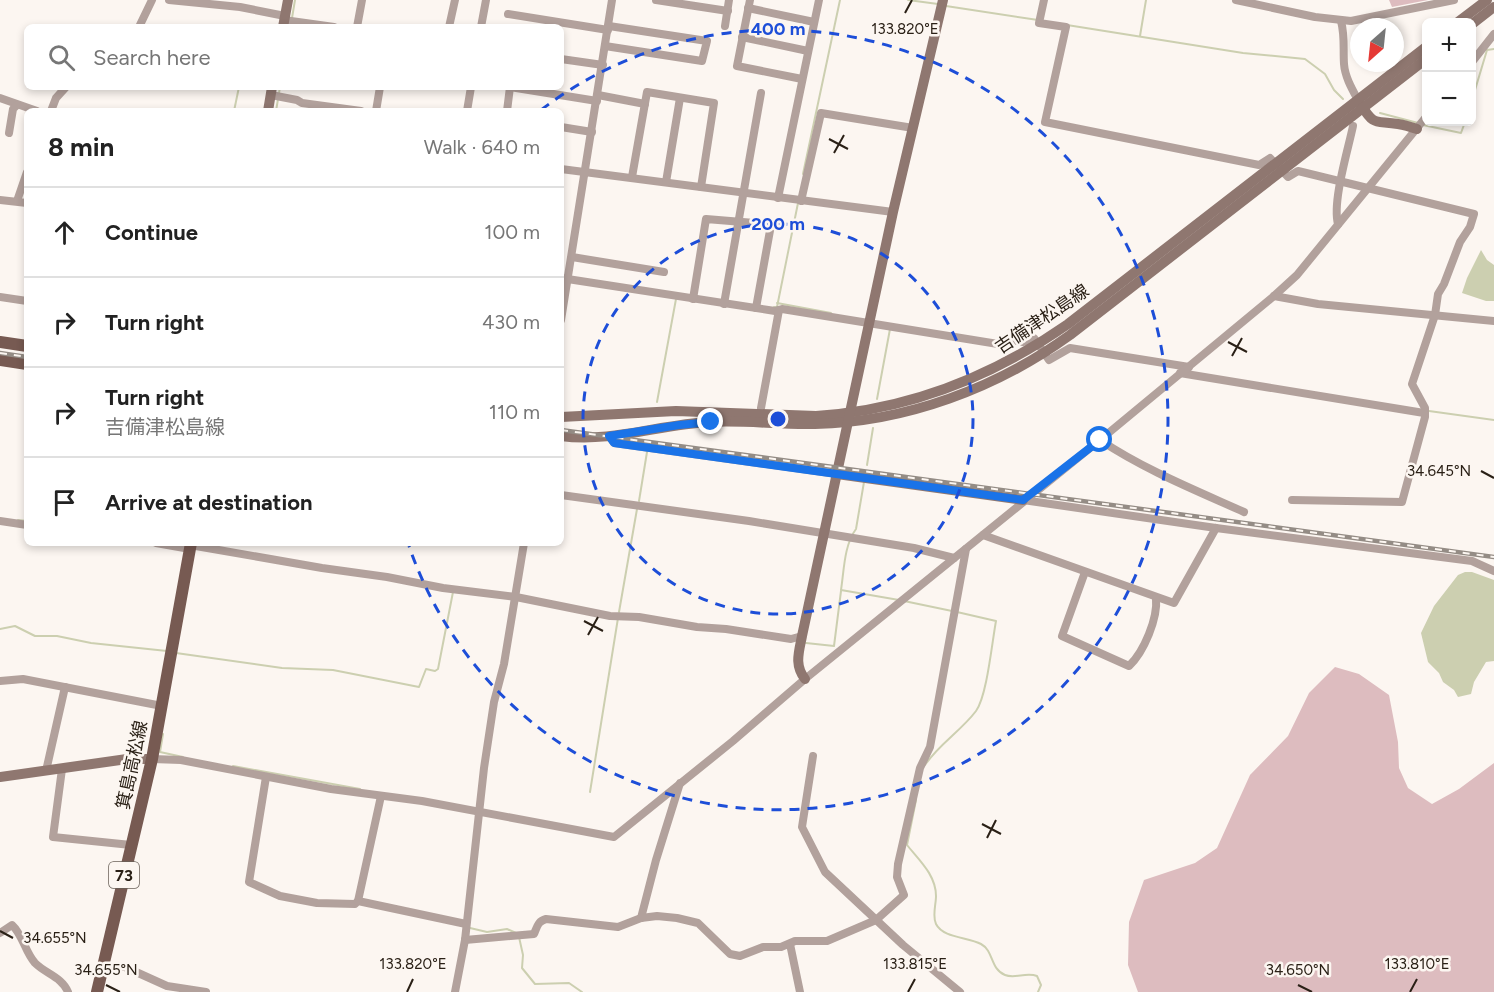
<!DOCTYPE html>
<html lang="en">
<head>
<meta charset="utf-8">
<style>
	:root { --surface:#fff; --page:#f6f6f6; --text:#222; --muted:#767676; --line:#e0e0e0 }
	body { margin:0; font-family:Figtree,"Noto Sans JP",sans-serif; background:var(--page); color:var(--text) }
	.controls { position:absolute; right:18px; top:18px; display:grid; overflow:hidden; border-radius:9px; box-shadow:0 3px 9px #0003 }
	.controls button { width:54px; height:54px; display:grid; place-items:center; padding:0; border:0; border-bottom:2px solid var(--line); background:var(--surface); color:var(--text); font:30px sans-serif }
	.compass { position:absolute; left:1350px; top:18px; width:54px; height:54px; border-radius:50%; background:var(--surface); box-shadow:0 3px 9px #0003; rotate:207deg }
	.stop { position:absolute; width:18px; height:18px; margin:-14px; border:4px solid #1a73e8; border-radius:50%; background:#fff }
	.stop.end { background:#1a73e8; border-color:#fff; box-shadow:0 2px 6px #0008 }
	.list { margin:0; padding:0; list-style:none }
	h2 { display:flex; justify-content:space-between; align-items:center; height:78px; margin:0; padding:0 24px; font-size:26px }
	h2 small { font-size:20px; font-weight:400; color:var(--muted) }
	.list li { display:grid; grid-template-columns:39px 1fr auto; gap:18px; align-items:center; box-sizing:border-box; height:90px; padding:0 24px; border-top:2px solid var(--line) }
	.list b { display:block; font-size:22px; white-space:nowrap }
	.list p { margin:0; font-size:20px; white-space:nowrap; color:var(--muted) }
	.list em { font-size:20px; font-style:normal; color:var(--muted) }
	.icon { flex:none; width:33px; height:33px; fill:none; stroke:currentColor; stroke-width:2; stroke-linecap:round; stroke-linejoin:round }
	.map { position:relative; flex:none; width:1494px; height:992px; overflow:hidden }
	.search { position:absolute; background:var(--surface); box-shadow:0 3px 9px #0003; left:24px; top:24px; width:540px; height:66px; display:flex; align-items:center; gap:15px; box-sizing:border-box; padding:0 21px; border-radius:9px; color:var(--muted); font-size:22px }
	.panel { position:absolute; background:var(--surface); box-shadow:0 3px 9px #0003; left:24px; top:108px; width:540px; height:438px; border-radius:9px }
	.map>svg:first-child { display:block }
	.green { fill:#ddbcbf }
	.water { fill:#cccfb0 }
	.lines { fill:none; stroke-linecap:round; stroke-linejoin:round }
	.stream { stroke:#cccfb0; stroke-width:2 }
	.street { stroke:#b2a19c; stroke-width:8 }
	.secondary { stroke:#8f7770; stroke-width:10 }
	.primary { stroke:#775a52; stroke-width:12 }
	.rail-casing { stroke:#948c85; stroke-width:4.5 }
	.rail { stroke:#fcf6f1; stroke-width:2; stroke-dasharray:7; stroke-linecap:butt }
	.route { stroke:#1a73e8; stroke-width:8 }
	.ticks { fill:none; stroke:#2a2016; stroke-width:2 }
	.ring { fill:none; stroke:#1d4ed8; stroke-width:3; stroke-dasharray:10 8 }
	.labels { text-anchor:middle; stroke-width:5; stroke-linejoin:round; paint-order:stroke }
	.shield { fill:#fcf6f1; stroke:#696058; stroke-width:1.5 }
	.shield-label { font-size:16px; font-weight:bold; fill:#2a2016 }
	.street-label { font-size:18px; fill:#2a2016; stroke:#fcf6f1 }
	.ticks-label { font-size:15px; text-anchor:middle; fill:#2a2016; stroke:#fcf6f1; stroke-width:5; stroke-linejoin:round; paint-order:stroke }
	.centre { fill:#1d4ed8; stroke:#fcf6f1; stroke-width:3 }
	.ring-label { font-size:18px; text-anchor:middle; font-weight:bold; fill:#1d4ed8; stroke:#fcf6f1; stroke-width:5; stroke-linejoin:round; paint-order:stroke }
</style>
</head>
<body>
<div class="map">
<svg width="1494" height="992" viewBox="0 0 1494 992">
	<rect width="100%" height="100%" fill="#fcf6f1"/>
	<g class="green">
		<path d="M1389 0H1428L1392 7Z"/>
		<path d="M1335 667 1359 674 1389 695 1398 742 1399 768 1408 788 1432 804 1459 789 1494 763V992H1138L1128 965 1129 922 1144 880 1195 863 1217 848 1250 775 1288 736 1309 693Z"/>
	</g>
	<g class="water">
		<path d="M1481 250 1487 260 1494 265V301H1486L1462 293 1467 278Z"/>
		<path d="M1465 572H1472L1494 580V661L1486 662 1474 682 1471 694 1458 697 1454 690 1443 682 1439 673 1428 662 1421 633 1434 606 1458 575Z"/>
	</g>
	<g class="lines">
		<g class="stream">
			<path d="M908 0 938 4"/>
			<path d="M946 6 1038 20"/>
			<path d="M292 18 295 0"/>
			<path d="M1067 25 1243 53 1305 59 1325 74 1334 90 1343 99"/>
			<path d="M1140 36 1146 0"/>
			<path d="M279 93 280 87"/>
			<path d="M1472 100 1487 50 1494 49"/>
			<path d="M234 111 239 87"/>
			<path d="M276 111 278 99"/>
			<path d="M1380 113 1418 123"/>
			<path d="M1423 125 1461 133 1465 122"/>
			<path d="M803 174 840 0"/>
			<path d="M777 303 831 313"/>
			<path d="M774 307H777L798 203"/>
			<path d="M877 399 890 329"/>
			<path d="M657 402 676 299"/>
			<path d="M1429 411 1494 420"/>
			<path d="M867 465 873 428"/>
			<path d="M864 482 856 529C844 545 844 571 841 590L899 600"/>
			<path d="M639 501 647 452"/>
			<path d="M18 520 27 521"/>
			<path d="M904 601 952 611"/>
			<path d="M619 612 637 509"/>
			<path d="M0 629 15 626 35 636H57L91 643 167 651"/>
			<path d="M806 643 834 646 841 591"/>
			<path d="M176 653 282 668 333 670 419 687 426 669 435 671 438 669 453 592"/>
			<path d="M163 734 160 752 183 757"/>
			<path d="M925 765C939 744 961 731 976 711 987 696 992 642 996 621L957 612"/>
			<path d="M233 766 360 789"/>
			<path d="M590 792 618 618"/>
			<path d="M916 800 907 845C919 860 936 875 936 896 936 905 932 916 936 924 943 938 968 937 981 944 994 951 990 969 1005 975 1015 979 1026 972 1037 976L1041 985 1038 992"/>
			<path d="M470 928 487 932 507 929 516 933"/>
			<path d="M519 937 523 955 522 968 535 984 569 983 582 992"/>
		</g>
		<g class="street">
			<path d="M169 0 240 7 285 16"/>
			<path d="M656 0 728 11"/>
			<path d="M750 0 737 66 802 79"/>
			<path d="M1044 0 1039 23 1066 27 1045 122 1259 165 1270 158 1288 177 1298 171 1474 214 1470 227 1460 242 1444 284 1438 294 1435 315 1412 384 1425 408V417L1402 502 1292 500"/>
			<path d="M1236 0 1315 17 1351 21 1454 0"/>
			<path d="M748 8 814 22"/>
			<path d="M508 14 608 30"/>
			<path d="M284 20 334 27"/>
			<path d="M1341 21C1345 36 1343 49 1344 64 1345 77 1352 89 1358 100"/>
			<path d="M725 26 729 0"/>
			<path d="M139 27 152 0"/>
			<path d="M357 27 362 0"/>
			<path d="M449 27 455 0"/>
			<path d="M481 27 486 0"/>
			<path d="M742 37 808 51"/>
			<path d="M605 46 702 61 707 41 609 26"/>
			<path d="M561 59 603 65"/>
			<path d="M1472 62 1494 34"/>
			<path d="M510 87 597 101"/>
			<path d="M271 95 297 100 302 103 361 111"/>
			<path d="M598 95 645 104"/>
			<path d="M0 98 37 111"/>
			<path d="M51 111 56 98 66 87"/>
			<path d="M376 111 380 87"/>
			<path d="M467 111 471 87"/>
			<path d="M507 111 510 87"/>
			<path d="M561 127 592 132"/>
			<path d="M9 133 13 109 17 105"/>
			<path d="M561 169 893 212"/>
			<path d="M632 177 647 92 714 103 701 187"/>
			<path d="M666 182 680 98"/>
			<path d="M778 198 819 0"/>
			<path d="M0 200 27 203"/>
			<path d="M17 201 27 172"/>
			<path d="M801 201 821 113 913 128"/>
			<path d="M1338 224C1332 202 1348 150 1353 126"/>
			<path d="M572 257 664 272"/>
			<path d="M561 278 775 311 782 309 998 344 1007 339 1023 342 1034 338 1049 360 1070 348 1189 367"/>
			<path d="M1274 296 1318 304 1494 321"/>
			<path d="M0 297 27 301"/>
			<path d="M693 299 706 219 767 224 771 225 756 308"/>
			<path d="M724 304 761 93"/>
			<path d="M561 320 612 0"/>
			<path d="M1180 373 1424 413"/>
			<path d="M761 408 779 310"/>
			<path d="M609 436 614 443 837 474"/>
			<path d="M1100 440C1145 470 1195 490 1244 512"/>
			<path d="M561 495 749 521 914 548 954 558"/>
			<path d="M1023 500 1216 528 1472 561 1494 571"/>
			<path d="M0 521 27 525"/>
			<path d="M983 535 1174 603 1216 528"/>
			<path d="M156 543 190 549"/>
			<path d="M190 545 322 568 387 577 443 588 516 597 610 616 639 617 697 627 726 629 791 639 802 636"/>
			<path d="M1085 572 1062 636 1129 666C1144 652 1158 618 1156 598"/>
			<path d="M0 681 23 679 162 706"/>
			<path d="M813 756 802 827 825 872 903 945 960 992"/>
			<path d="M152 759 181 760 331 789 422 801 614 837 733 741 805 679 1100 440 1274 296 1297 275 1426 117"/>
			<path d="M62 769 53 837 131 845"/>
			<path d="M46 771 65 687"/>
			<path d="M266 777 249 882 280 896 317 903 355 904 358 901 466 924"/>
			<path d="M358 901 381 796"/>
			<path d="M641 918 656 860 680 783"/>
			<path d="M0 933 12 925C23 935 25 952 35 963 46 974 62 977 68 992"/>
			<path d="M465 940 534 934C537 927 538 921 546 919L618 927 641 918 657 916 677 918 698 923 730 954 740 956 763 947H781L795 941H827L876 920 904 895 897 877 898 864 920 768 930 747 966 549"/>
			<path d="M790 944 800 992"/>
			<path d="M103 966 125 967 167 986 206 992"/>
			<path d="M455 992 465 940 484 768 494 702 504 664 524 543"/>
		</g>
		<g class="secondary">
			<path d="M1458 22 1487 0"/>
			<path d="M1472 24 1494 7"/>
			<path d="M283 27 288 0"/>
			<path d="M1361 105C1375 127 1375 120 1398 124 1404 125 1411 127 1417 129"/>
			<path d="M268 111 272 87"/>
			<path d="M561 417 676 411 816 416C910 410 992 377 1068 324L1426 47"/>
			<path d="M561 436C611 443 661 424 710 422 745 420 780 425 815 424 906 422 997 388 1070 335L1426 59"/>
			<path d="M837 474 1023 500"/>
			<path d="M805 679C794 665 799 652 802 636L893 212 943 0"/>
			<path d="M0 777 127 759H152"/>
		</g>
		<g class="primary">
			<path d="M0 342 27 346"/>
			<path d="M0 360 27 364"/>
			<path d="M97 992 152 759 191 543"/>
		</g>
		<defs>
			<g id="rail">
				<path d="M0 353 27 357"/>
				<path d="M561 430 1494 557"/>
			</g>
		</defs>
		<use href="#rail" class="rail-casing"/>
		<use href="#rail" class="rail"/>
	</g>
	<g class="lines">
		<path class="route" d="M711 422 679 425 609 436 614 443 1023 500 1100 440"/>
	</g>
	<path class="ticks" d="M905 13 912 0M829 139 848 149M834 153 844 135M1228 342 1247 352M1232 356 1242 338M1481 471 1494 478M584 621 603 631M588 635 598 617M982 824 1001 834M987 838 996 820M0 931 13 938M106 985 120 992M1298 985 1312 992M407 992 413 979M908 992 915 979M1410 992 1417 979"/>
	<g class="ring">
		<circle cx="778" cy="419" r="195"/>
		<path d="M541 110A390 390 0 1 1 409 546"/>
	</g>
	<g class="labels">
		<rect class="shield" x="109" y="862" width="30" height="26" rx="4.5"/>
		<g class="shield-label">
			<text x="124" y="881">73</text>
		</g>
		<g class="street-label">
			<text transform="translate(1042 319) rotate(-34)" y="6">吉備津松島線</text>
			<text transform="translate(132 765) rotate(-78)" y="6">箕島高松線</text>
		</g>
	</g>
	<g class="ticks-label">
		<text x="905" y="34">133.820°E</text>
		<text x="1439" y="476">34.645°N</text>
		<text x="55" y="943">34.655°N</text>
		<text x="413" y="969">133.820°E</text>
		<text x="915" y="969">133.815°E</text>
		<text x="1417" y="969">133.810°E</text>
		<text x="106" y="975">34.655°N</text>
		<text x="1298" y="975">34.650°N</text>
	</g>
	<circle cx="778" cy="419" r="9" class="centre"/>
	<g class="ring-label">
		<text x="778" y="35">400 m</text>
		<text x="778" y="230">200 m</text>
	</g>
</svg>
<div class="controls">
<button>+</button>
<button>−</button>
</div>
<svg class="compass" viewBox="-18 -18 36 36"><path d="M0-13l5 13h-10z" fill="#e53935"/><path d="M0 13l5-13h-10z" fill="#767676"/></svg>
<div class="stop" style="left:1100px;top:440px"></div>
<div class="stop end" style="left:711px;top:422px"></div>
<div class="search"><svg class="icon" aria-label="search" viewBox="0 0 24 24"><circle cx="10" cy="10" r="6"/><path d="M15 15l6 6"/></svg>Search here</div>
<section class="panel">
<h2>8 min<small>Walk · 640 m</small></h2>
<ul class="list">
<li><svg class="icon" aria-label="ahead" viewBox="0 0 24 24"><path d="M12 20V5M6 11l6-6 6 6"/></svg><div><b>Continue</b></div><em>100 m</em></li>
<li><svg class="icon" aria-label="right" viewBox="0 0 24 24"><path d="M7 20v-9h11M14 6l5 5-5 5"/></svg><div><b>Turn right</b></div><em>430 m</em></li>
<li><svg class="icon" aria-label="right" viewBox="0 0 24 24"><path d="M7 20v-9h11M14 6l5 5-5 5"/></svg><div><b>Turn right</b><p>吉備津松島線</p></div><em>110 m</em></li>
<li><svg class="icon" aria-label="arrive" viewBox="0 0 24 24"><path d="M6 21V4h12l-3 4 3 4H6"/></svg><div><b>Arrive at destination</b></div></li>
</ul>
</section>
</div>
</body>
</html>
